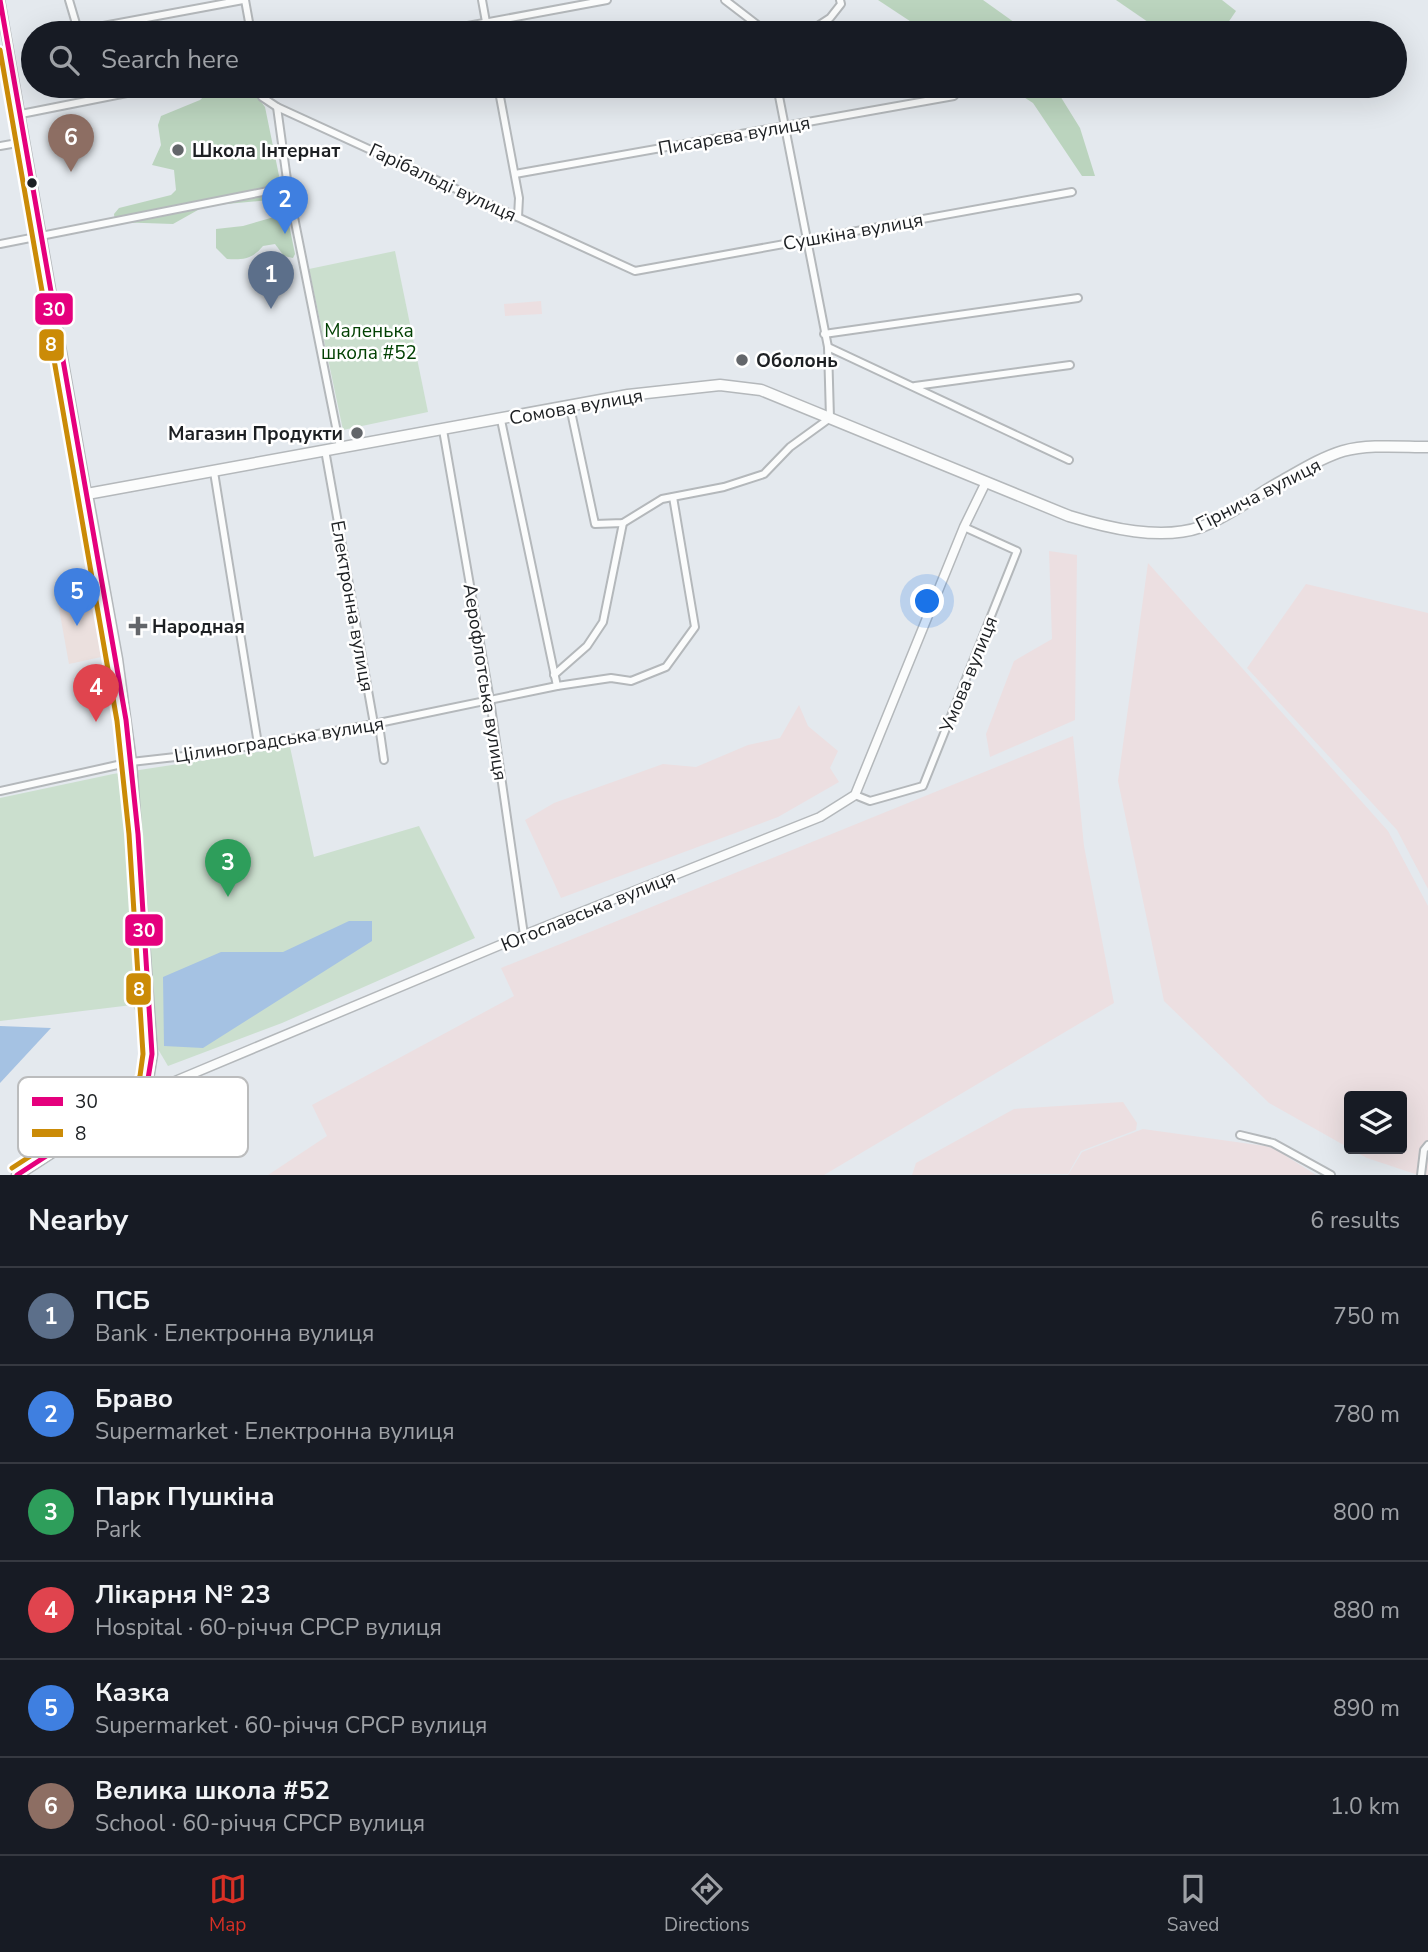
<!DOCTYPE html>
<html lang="en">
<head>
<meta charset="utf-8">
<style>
	:root { --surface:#171b24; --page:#20242c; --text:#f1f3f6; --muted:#9ea1a6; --line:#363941; --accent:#d93025 }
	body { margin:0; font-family:"Nunito Sans",sans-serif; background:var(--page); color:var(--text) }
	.controls { position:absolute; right:21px; bottom:21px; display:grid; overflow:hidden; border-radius:7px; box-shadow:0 7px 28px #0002 }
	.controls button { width:63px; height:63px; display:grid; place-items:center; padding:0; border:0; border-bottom:2px solid var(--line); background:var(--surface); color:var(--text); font:35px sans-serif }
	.you { position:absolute; left:928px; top:602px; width:24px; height:24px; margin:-18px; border:5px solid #fff; border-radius:50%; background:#1a73e8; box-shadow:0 0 0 10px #1a73e833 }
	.badge { display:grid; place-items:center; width:46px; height:46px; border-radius:50%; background:var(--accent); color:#fff; font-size:23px; font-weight:700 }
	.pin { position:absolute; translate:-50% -58px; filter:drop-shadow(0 2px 4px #0008) }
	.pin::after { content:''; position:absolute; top:37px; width:24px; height:21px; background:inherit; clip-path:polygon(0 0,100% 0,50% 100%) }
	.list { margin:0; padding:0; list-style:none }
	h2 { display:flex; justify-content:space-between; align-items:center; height:91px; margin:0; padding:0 28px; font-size:30px }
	h2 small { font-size:23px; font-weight:400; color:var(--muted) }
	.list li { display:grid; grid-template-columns:46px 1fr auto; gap:21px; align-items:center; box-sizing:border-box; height:98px; padding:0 28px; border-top:2px solid var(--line) }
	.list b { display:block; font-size:26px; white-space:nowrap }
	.list p { margin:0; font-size:23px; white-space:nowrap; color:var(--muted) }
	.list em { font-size:23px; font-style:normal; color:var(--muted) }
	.icon { flex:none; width:38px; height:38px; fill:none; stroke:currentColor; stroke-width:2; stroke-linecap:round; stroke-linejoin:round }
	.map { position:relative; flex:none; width:1428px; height:1175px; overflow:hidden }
	.search { position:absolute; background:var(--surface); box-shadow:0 7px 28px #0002; left:21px; right:21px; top:21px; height:77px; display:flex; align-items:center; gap:18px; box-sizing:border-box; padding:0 24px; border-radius:38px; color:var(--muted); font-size:26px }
	.sheet { height:679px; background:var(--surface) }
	nav { display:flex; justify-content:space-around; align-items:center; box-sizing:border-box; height:98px; border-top:2px solid var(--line); background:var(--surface); font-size:19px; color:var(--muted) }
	nav a { display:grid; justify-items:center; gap:4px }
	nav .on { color:var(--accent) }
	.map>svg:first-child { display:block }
	.commercial { fill:#ebe0de }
	.industrial { fill:#ecdfe1 }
	.green { fill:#cbdfce }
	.forest { fill:#bbd4be }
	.water { fill:#a5c2e3 }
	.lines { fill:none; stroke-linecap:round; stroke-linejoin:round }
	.minor-casing { stroke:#b4b8bb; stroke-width:10 }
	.tertiary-casing { stroke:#b4b8bb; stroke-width:11 }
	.secondary-casing { stroke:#b4b8bb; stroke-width:13 }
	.minor { stroke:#fbfcfc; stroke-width:6 }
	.tertiary { stroke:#fbfcfc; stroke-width:8 }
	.secondary { stroke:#fbfcfc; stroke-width:10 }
	.bus-1-casing { stroke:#fff; stroke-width:10 }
	.bus-2-casing { stroke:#fff; stroke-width:10 }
	.bus-1 { stroke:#e5007d; stroke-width:5 }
	.bus-2 { stroke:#cb8b07; stroke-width:5 }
	.poi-dot { fill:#63666a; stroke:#fff; stroke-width:2.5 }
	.bus-dot { fill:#1d2023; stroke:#fff; stroke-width:2.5 }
	.labels { text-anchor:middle; stroke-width:5; stroke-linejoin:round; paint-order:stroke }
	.street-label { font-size:19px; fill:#1d2023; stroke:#fff }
	.poi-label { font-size:19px; font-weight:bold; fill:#1d2023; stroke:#fff; text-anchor:start }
	.park-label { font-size:19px; fill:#024103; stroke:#fff }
	.key { fill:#fff; stroke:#bbbcbd; stroke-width:2 }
	.key-label { font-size:19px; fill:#1d2023 }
	.line-badge { stroke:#fff; stroke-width:2.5 }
	.badge-label { font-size:19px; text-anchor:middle; font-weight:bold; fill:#fff }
</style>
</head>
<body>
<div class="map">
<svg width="1428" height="1175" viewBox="0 0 1428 1175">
	<rect width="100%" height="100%" fill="#e4e9ee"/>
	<path class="commercial" d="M95 596 106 656 69 664 58 603Z"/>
	<g class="industrial">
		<path d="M541 301 542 314 505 316 504 304Z"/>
		<path d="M1049 551 1077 555 1075 720 990 757 986 734 1014 661 1052 639Z"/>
		<path d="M1148 563 1388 831 1428 906V1175H1418L1367 1158 1350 1149H1402V1096H1349V1148L1269 1103 1164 1001 1118 781Z"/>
		<path d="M1306 584 1428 613V889L1397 830 1247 668Z"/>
		<path d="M799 705 808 726 838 751 830 768 839 782 778 817 561 898 525 820 554 803 663 764 696 767 748 745 780 738Z"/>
		<path d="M1073 736 1084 846 1114 1003 824 1175H268L327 1136 312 1105 514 996 501 968Z"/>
		<path d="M1123 1102 1137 1123 1136 1130 1081 1151 1068 1174 912 1175 916 1163 1014 1109Z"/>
		<path d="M1143 1129 1272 1147 1316 1175H1068L1082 1152Z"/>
	</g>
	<g class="green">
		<path d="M395 251 428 412 343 430 309 269Z"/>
		<path d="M290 747 314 857 419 826 475 938 282 1023 168 1066 132 1005 0 1021V798L113 774Z"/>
	</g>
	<g class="forest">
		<path d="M878 0H983L1018 25 1023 33H928Z"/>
		<path d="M1116 0H1222L1236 11 1221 33H1164Z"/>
		<path d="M215 86H249L265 107 295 254 293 258 284 256 275 244 263 246C252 259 244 260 227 259L216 248V229L243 226 274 217V205L270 200 205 206 173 224 115 222 114 214 119 208 171 195 176 190 174 170 152 165 161 145 158 125 161 116 200 100Z"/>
		<path d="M1007 86H1054L1080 128 1095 176H1082L1033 103Z"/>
	</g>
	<g class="water">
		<path d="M349 921H372V941L203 1048 164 1046 163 977 221 952H283Z"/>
		<path d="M0 1026 51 1028 0 1083Z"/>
	</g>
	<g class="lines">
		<defs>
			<g id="minor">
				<path d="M69 0 77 27 87 29 243 0"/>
				<path d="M245 0 251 33"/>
				<path d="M482 0 488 33"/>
				<path d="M725 0 768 33"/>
				<path d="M430 33 607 0"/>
				<path d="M807 33 830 18 841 4 840 0"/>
				<path d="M257 86 262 97 277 107 635 271 1072 192"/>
				<path d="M498 86 519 198 518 217"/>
				<path d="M499 89 515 86"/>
				<path d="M277 107 288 187 340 447"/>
				<path d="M21 114 162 86"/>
				<path d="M0 146 23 142"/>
				<path d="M515 174 954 96"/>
				<path d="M0 244 288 187"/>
				<path d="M824 334 1078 298"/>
				<path d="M828 347 1069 460"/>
				<path d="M915 386 1070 365"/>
				<path d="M570 407 595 524 623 523 662 499 724 487 764 474 790 447 830 418 828 347 777 86"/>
				<path d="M501 420 557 686"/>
				<path d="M443 430 490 700 524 935"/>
				<path d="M325 450 374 724 380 732 384 760"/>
				<path d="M214 472 258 744"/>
				<path d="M554 675 587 646 603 622 623 523"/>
				<path d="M0 791 131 762 211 753 374 724 557 686 611 678 631 681 666 667 695 627 673 497"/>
				<path d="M855 795 870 801 923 786 1017 551 964 527"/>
				<path d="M1240 1135 1273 1143 1331 1175"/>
				<path d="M1421 1175 1424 1150 1428 1145"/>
			</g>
			<g id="tertiary">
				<path d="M0 0 87 494"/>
				<path d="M137 1097 524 935 820 817 855 795 964 527 986 482"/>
			</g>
			<path id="secondary" d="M17 1175 137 1097 148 1079 152 1054 131 762 117 659 87 494 628 395 720 385 761 390 1069 516C1108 528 1161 541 1201 527 1228 517 1255 496 1280 482 1300 471 1320 458 1343 451 1369 444 1401 447 1428 447"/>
		</defs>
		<use href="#minor" class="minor-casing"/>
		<use href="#tertiary" class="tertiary-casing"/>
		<use href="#secondary" class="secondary-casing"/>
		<use href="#minor" class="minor"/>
		<use href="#tertiary" class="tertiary"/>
		<use href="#secondary" class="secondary"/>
		<defs>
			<path id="bus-1" d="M0 0 126 720 138 834 152 1054 148 1079 137 1097 17 1175"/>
			<path id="bus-2" d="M0 50 117 721 129 834 143 1054 140 1076 131 1091 12 1168"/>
		</defs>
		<use href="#bus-1" class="bus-1-casing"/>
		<use href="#bus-2" class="bus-2-casing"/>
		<use href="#bus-1" class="bus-1"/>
		<use href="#bus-2" class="bus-2"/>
	</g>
	<g class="poi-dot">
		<circle cx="178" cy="150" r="7"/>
		<circle cx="742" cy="360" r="7"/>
		<circle cx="357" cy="433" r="7"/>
		<path d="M134.5 615.5h7v7h7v7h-7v7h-7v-7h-7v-7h7z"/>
	</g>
	<circle class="bus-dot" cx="32" cy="183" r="6"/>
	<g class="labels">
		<g class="street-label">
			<text transform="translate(734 135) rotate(-10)" y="7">Писарєва вулиця</text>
			<text transform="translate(443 182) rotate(25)" y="7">Гарібальді вулиця</text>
			<text transform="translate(853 231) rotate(-10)" y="7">Сушкіна вулиця</text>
			<text transform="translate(576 406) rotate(-10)" y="7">Сомова вулиця</text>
			<text transform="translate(1258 494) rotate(-27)" y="7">Гірнича вулиця</text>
			<text transform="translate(353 606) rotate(80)" y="7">Електронна вулиця</text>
			<text transform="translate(968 674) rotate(-68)" y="7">Умова вулиця</text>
			<text transform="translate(486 682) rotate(81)" y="7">Аерофлотська вулиця</text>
			<text transform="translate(279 739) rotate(-9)" y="7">Цілиноградська вулиця</text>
			<text transform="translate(588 910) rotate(-22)" y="7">Югославська вулиця</text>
		</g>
		<g class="poi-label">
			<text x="192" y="157">Школа Інтернат</text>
			<text x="756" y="367">Оболонь</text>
			<text x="343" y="440" text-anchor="end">Магазин Продукти</text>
			<text x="152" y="633">Народная</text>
		</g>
		<g class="park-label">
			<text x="369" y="337">Маленька<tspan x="369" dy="22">школа #52</tspan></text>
		</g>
	</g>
	<rect x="18" y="1077" width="230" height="80" rx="10" class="key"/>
	<rect x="32" y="1097" width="31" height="9" fill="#e5007d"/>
	<rect x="32" y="1129" width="31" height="8" fill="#cb8b07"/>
	<g class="key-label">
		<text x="75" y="1108">30</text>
		<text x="75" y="1140">8</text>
	</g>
	<g class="line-badge">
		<rect x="34" y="292" width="40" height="34" rx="7" fill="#e5007d"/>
		<rect x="38" y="328" width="27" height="34" rx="7" fill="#cb8b07"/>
		<rect x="124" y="913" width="40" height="34" rx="7" fill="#e5007d"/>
		<rect x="125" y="972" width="27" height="34" rx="7" fill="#cb8b07"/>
	</g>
	<g class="badge-label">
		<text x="54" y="316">30</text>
		<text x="51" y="351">8</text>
		<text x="144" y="937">30</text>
		<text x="139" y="996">8</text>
	</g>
</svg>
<div class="controls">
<button><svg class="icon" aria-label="layers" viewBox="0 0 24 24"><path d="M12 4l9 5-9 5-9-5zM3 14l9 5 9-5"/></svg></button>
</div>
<div class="you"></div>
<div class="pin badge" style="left:271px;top:309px;background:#5c6f8a">1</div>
<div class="pin badge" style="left:285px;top:234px;background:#3f7fe0">2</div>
<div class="pin badge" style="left:228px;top:897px;background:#2e9e5b">3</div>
<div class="pin badge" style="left:96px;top:722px;background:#e0444e">4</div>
<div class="pin badge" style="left:77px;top:626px;background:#3f7fe0">5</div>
<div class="pin badge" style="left:71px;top:172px;background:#8d6e63">6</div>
<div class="search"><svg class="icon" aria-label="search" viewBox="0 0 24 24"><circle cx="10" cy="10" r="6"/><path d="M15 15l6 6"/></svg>Search here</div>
</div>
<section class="sheet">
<h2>Nearby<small>6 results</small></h2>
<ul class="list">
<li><span class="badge" style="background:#5c6f8a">1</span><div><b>ПСБ</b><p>Bank · Електронна вулиця</p></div><em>750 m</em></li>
<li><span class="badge" style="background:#3f7fe0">2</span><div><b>Браво</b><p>Supermarket · Електронна вулиця</p></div><em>780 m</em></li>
<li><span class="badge" style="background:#2e9e5b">3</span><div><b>Парк Пушкіна</b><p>Park</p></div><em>800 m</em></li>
<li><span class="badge" style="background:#e0444e">4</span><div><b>Лікарня № 23</b><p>Hospital · 60-річчя СРСР вулиця</p></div><em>880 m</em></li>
<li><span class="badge" style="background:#3f7fe0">5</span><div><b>Казка</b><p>Supermarket · 60-річчя СРСР вулиця</p></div><em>890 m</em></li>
<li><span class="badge" style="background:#8d6e63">6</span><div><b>Велика школа #52</b><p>School · 60-річчя СРСР вулиця</p></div><em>1.0 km</em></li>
</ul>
</section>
<nav>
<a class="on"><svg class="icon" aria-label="map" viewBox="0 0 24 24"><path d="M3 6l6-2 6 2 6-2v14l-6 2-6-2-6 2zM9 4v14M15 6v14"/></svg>Map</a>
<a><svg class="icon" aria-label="directions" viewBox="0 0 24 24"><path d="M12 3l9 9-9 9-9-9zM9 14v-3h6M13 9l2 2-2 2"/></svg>Directions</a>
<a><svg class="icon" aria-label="saved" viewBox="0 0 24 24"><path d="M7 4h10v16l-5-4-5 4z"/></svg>Saved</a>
</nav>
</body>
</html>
